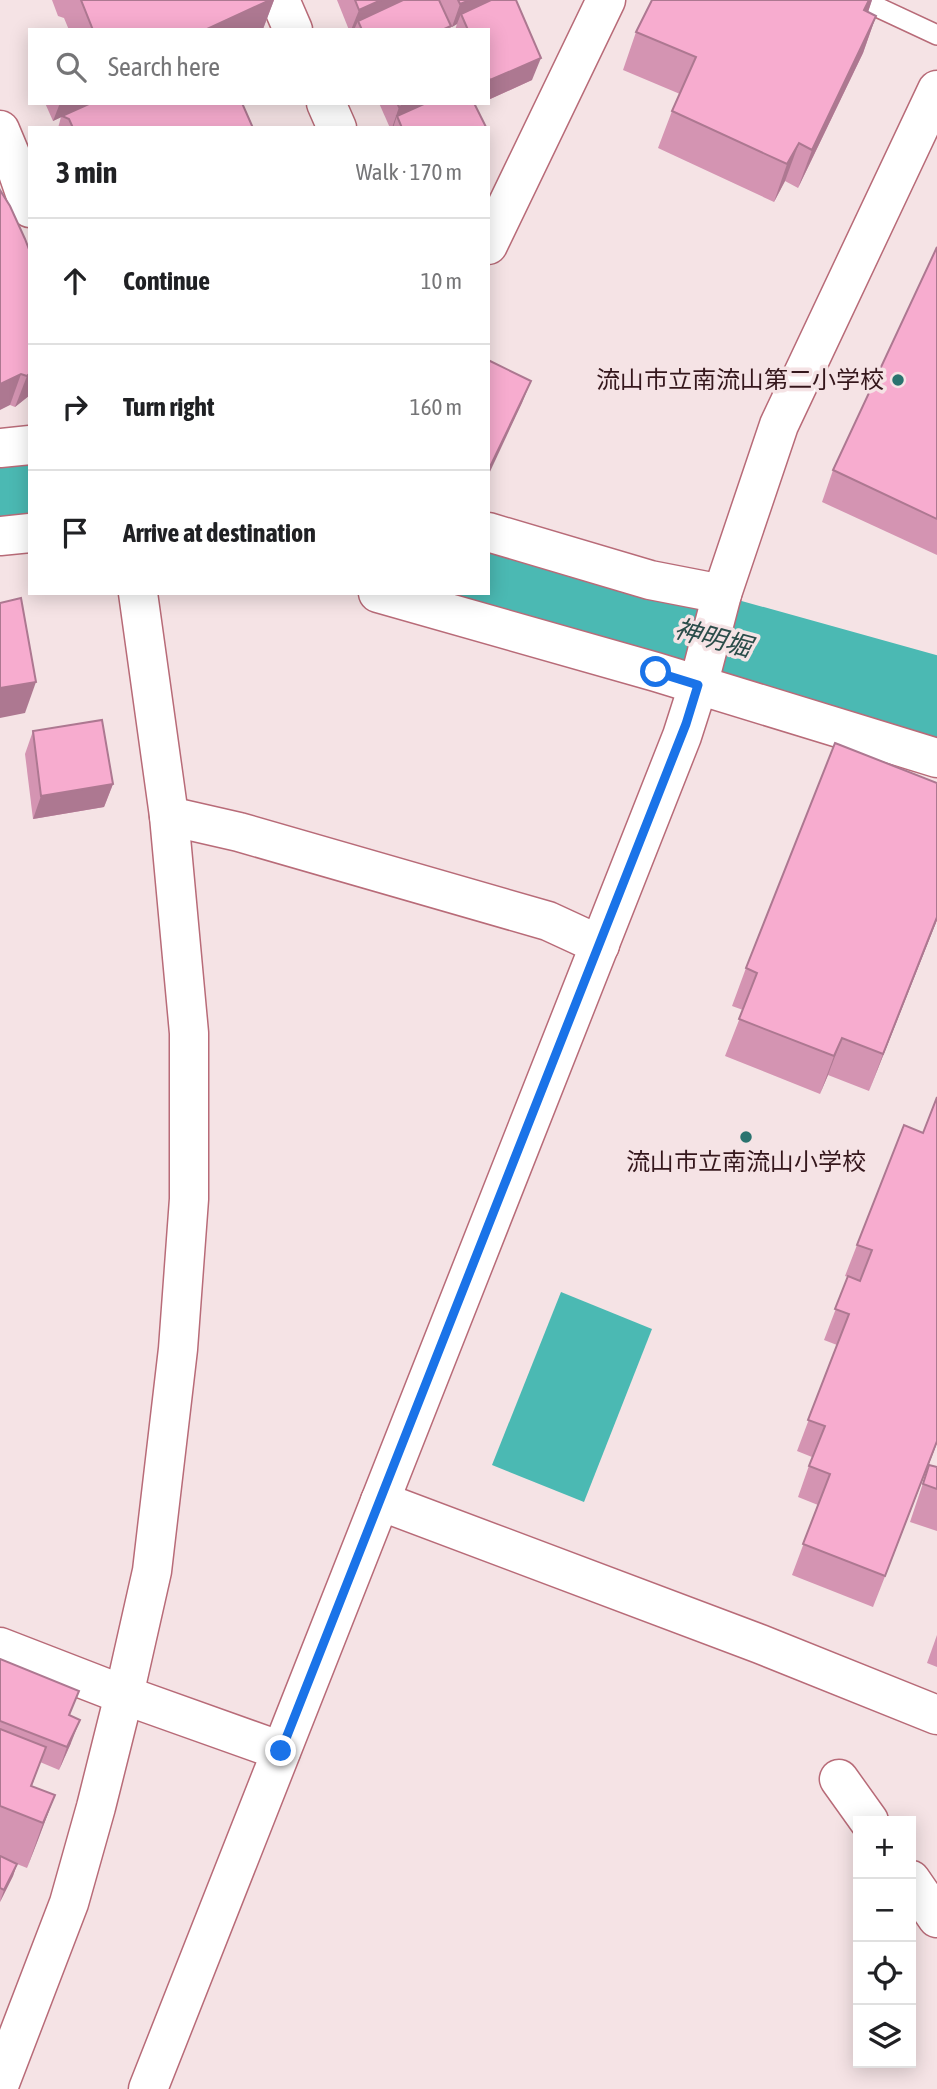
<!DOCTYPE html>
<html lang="en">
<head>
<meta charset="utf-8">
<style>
	:root { --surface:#fff; --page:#f6f6f6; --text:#202124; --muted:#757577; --line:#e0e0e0 }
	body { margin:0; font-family:"Asap Condensed","Noto Sans JP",sans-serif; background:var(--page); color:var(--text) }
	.controls { position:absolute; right:21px; bottom:21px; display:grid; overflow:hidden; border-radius:0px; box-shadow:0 4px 18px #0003 }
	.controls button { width:63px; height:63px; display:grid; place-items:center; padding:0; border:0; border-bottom:2px solid var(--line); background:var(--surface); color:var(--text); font:35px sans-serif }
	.stop { position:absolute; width:21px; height:21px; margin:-16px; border:5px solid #1a73e8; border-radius:50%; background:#fff }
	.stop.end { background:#1a73e8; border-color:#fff; box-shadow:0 2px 7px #0008 }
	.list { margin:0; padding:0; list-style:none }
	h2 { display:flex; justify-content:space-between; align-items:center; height:91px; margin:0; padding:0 28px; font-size:30px }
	h2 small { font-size:23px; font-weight:400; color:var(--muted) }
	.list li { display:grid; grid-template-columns:46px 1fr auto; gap:21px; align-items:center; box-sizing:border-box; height:126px; padding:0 28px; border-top:2px solid var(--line) }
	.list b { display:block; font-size:26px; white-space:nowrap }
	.list em { font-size:23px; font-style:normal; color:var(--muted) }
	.icon { flex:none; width:38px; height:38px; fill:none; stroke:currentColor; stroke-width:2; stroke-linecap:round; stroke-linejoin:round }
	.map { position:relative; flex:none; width:937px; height:2089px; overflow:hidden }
	.search { position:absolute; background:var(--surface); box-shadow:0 4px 18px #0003; left:28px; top:28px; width:462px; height:77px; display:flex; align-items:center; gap:18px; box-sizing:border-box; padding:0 24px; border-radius:0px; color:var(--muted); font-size:26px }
	.panel { position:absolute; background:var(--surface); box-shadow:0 4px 18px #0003; left:28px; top:126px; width:462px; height:469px; border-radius:0px }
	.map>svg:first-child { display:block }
	.water { fill:#4bb9b3 }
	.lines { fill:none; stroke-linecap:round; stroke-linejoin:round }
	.river { stroke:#4bb9b3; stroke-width:88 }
	.lane-casing { stroke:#b86b78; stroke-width:22 }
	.street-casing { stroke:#b86b78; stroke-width:41 }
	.lane { stroke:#fff; stroke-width:19 }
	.street { stroke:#fff; stroke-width:38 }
	.wall { fill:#d494b2 }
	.shaded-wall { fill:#ad7891 }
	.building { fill:#f7accf; stroke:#ad7891; stroke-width:2 }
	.route { stroke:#1a73e8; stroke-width:9 }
	.poi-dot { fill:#2a736f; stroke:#f5e3e5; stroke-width:2.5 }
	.labels { text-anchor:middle; stroke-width:7; stroke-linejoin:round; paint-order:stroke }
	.poi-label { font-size:24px; fill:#35171c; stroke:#f5e3e5; text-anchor:end }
	.water-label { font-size:26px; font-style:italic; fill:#2a4c49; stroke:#f5e3e5 }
</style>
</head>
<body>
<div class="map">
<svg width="937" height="2089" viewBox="0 0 937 2089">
	<rect width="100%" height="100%" fill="#f5e3e5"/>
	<path class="water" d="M561 1292 652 1329 584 1502 492 1465Z"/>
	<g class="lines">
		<g class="river">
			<path d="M0 491 30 489"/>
			<path d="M488 576 937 701"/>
		</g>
		<defs>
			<path id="lane" d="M862 0 937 35"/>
			<g id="street">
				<path d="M280 0 293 30"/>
				<path d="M326 103 337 128"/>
				<path d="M0 130 18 173 30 208"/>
				<path d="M488 245 606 0"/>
				<path d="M0 448 30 445"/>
				<path d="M488 532 650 580 722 594"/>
				<path d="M0 536 30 533"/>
				<path d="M378 593 656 672 937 758"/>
				<path d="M169 816 239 832 548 921 600 945"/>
				<path d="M380 1501 760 1644 937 1715"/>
				<path d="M0 1647 124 1695 281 1751"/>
				<path d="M839 1779 869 1821"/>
				<path d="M911 1880 937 1918"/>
				<path d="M0 2083 69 1903 96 1807 124 1695 152 1571 178 1349 189 1199V1033L169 816 138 593"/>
				<path d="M148 2089 682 736 698 686 722 594 779 425 937 90"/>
			</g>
		</defs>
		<use href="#lane" class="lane-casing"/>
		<use href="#street" class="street-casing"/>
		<use href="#lane" class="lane"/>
		<use href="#street" class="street"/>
	</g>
	<g class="wall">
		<path d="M52 0H274L263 29 262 30H69L64 18 58 16Z"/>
		<path d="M337 0H439L451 26 450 30H349Z"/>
		<path d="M439 0H516L532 80 488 100V30H455L457 24 452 27Z"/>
		<path d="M872 0 868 12 876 16 863 53 798 188 785 181 774 202 658 148 672 111 680 94 623 70 636 32Z"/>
		<path d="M45 103H242L253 128H58L61 117 53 121Z"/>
		<path d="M379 103H474L485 128H390Z"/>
		<path d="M0 190 30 395 15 407 10 405Z"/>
		<path d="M937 247V555L822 502 833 470Z"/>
		<path d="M33 731 113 784 104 807 33 819 25 754Z"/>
		<path d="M937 783V920L869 1091 828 1075 820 1094 725 1056 743 1010 732 1006 746 968Z"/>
		<path d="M937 1097V1443L873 1607 792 1575 818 1505 798 1497 812 1457 797 1451 837 1345 824 1340 848 1277 845 1276 857 1245 923 1133Z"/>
		<path d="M929 1465 937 1467V1531L910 1522Z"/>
		<path d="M937 1635V1667L927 1663Z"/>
		<path d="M0 1659 70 1716 71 1743 59 1770 40 1762 32 1786 55 1795 27 1868 17 1864 13 1876 0 1902Z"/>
	</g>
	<g class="shaded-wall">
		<path d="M270 0H274L263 29 205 30Z"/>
		<path d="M381 0H419L358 21 354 30H351L359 10Z"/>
		<path d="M470 0H500L461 14 457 24 452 27 460 4Z"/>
		<path d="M869 0H872L866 18 864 10Z"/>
		<path d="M876 16 863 53 798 188 812 150Z"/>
		<path d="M541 58 532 80 488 100V84L490 80Z"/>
		<path d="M60 103H92L53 121Z"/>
		<path d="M409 103H454L397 116 393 128H392L399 107Z"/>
		<path d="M799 143 785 181 774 202 787 164Z"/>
		<path d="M30 373V395L15 407 27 376Z"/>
		<path d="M21 374 10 405 0 410V384Z"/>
		<path d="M531 381 522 403 488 476V471Z"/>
		<path d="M36 682 25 713 0 718V688Z"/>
		<path d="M113 784 104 807 33 819 41 796Z"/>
		<path d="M937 917V920L869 1091 883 1054Z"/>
		<path d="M842 1038 828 1075 820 1094 834 1056Z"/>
		<path d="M937 1441V1443L873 1607 885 1576Z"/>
		<path d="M80 1720 71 1743 59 1770 67 1747Z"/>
		<path d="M55 1795 38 1840 27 1868 43 1823Z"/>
		<path d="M17 1864 13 1876 0 1902 4 1890Z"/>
	</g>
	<g class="building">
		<path d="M81 0H270L205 30H93Z"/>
		<path d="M355 0H381L359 10Z"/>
		<path d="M403 0H439L451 26 442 30H362L358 21Z"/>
		<path d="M458 0H470L460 4Z"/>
		<path d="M491 0H516L541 58 490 80 488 76V30H468L461 14Z"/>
		<path d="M652 0H869L864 10 876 16 812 150 799 143 787 164 672 111 696 57 636 32Z"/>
		<path d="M91 103H242L253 128H73L69 119 62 116Z"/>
		<path d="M397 103H409L399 107Z"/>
		<path d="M426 103H474L486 127 402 128 397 116Z"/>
		<path d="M0 190 10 206 25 239 30 252V373L27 376 21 374 0 384Z"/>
		<path d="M937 247V519L833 470Z"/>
		<path d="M488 360 531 381 488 471Z"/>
		<path d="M21 598 36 682 0 688V603Z"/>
		<path d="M102 720 113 784 41 796 33 731Z"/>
		<path d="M835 743 937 783V917L883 1054 842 1038 834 1056 739 1019 757 973 746 968Z"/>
		<path d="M937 1097V1441L885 1576 803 1544 830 1474 809 1466 825 1426 808 1420 849 1314 835 1309 848 1276 860 1281 872 1250 857 1245 904 1125 923 1133Z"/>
		<path d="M929 1465 937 1467V1489L923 1484Z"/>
		<path d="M0 1659 79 1691 69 1715 80 1720 67 1747 0 1721Z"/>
		<path d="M0 1729 46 1747 31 1786 55 1795 43 1823 0 1806Z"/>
		<path d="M0 1856 17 1864 4 1890 0 1888Z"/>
	</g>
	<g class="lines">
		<path class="route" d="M281 1751 686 724 698 685 656 672"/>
	</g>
	<g class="poi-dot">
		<circle cx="898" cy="380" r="7"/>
		<circle cx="746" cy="1137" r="7"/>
	</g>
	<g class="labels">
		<g class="poi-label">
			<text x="884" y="388">流山市立南流山第二小学校</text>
			<text x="746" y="1170" text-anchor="middle">流山市立南流山小学校</text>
		</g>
		<g class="water-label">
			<text transform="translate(713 638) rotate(15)" y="9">神明堀</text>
		</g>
	</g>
</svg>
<div class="controls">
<button>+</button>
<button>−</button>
<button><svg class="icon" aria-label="locate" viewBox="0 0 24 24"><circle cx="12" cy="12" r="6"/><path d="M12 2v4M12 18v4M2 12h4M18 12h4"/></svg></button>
<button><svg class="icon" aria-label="layers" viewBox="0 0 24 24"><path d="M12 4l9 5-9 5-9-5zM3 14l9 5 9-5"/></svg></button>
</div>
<div class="stop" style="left:656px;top:672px"></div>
<div class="stop end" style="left:281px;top:1751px"></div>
<div class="search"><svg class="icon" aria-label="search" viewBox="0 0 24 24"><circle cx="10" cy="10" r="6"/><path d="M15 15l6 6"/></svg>Search here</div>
<section class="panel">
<h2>3 min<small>Walk · 170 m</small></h2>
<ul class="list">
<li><svg class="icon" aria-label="ahead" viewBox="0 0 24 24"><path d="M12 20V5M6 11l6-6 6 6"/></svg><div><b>Continue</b></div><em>10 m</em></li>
<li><svg class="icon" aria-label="right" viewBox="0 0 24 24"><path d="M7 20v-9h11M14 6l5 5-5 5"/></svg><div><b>Turn right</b></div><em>160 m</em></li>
<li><svg class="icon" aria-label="arrive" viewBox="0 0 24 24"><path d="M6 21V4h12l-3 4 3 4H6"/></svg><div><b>Arrive at destination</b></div></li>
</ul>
</section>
</div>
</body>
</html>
